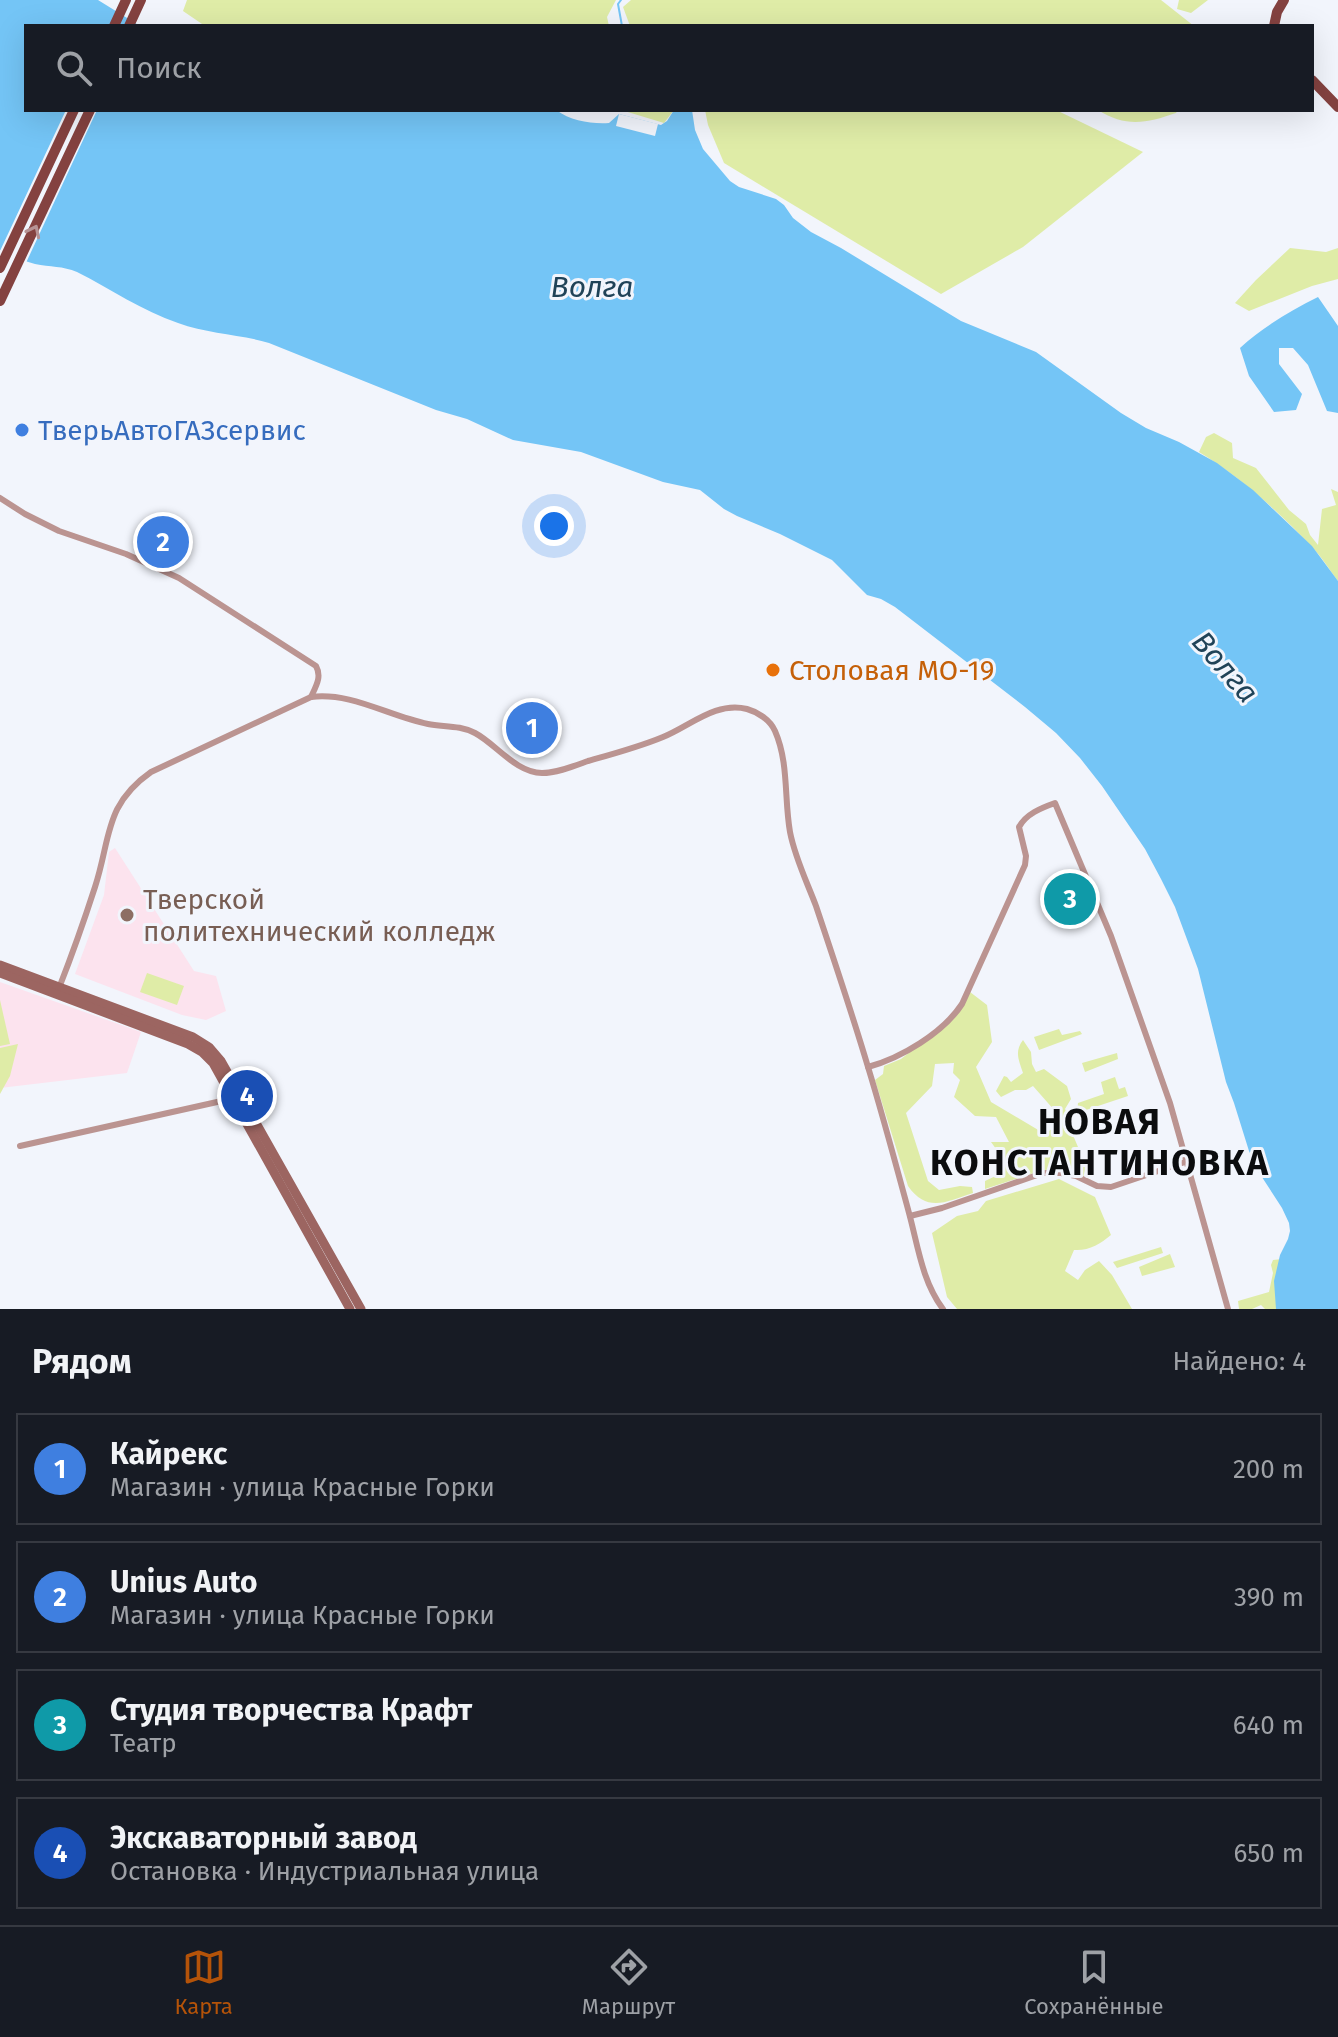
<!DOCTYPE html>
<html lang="ru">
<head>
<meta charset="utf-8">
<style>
	:root { --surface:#171b24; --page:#20242c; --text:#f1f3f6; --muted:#9ea1a6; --line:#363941; --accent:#b45309 }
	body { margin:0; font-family:"Fira Sans",sans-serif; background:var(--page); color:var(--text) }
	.you { position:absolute; left:554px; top:526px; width:28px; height:28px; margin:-20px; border:6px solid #fff; border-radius:50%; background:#1a73e8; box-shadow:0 0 0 12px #1a73e833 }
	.badge { display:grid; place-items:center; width:52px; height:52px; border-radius:50%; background:var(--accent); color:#fff; font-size:26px; font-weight:700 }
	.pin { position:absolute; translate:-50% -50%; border:4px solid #fff; box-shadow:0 2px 8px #0006 }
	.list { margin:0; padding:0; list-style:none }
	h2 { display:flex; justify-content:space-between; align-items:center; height:104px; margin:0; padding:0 32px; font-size:34px }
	h2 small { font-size:26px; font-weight:400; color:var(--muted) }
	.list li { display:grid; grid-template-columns:52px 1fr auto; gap:24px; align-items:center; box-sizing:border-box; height:112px; margin:0 16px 16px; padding:0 16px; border:2px solid var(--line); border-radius:0px }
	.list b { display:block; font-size:30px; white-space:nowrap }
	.list p { margin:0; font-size:26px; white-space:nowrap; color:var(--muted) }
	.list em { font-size:26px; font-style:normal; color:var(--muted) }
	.icon { flex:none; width:44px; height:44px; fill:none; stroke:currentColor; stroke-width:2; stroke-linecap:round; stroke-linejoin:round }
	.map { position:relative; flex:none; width:1338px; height:1309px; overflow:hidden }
	.search { position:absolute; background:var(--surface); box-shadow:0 8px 32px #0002; left:24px; right:24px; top:24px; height:88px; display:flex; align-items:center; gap:20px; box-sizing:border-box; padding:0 28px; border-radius:0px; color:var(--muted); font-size:30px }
	.sheet { height:616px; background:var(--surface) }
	nav { display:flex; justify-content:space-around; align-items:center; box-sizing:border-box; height:112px; border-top:2px solid var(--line); background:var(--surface); font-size:22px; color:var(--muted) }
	nav a { display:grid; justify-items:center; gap:4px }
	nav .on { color:var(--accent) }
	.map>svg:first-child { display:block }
	.education { fill:#fce3ee }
	.green { fill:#dfeca7 }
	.water { fill:#74c5f6 }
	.pier { fill:#f2f5fc }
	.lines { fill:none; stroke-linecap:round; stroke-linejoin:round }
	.stream { stroke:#74c5f6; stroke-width:2 }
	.street { stroke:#bb9491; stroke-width:6 }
	.secondary { stroke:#9c6561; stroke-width:9 }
	.primary { stroke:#844240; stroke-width:10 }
	.oneway { stroke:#b69395 }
	.shop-dot { fill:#3f7fe0; stroke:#f2f5fc; stroke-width:3 }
	.food-dot { fill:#e8710a; stroke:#f2f5fc; stroke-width:3 }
	.education-dot { fill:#8d6e63; stroke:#f2f5fc; stroke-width:3 }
	.labels { text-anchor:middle; stroke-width:6; stroke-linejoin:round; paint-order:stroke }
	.shop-label { font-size:28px; fill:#366cbe; stroke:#f2f5fc; text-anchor:start }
	.food-label { font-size:28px; fill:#c56008; stroke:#f2f5fc; text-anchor:start }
	.education-label { font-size:28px; fill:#785e54; stroke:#f2f5fc; text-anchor:start }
	.water-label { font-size:30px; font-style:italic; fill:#204358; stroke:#f2f5fc }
	.district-label { font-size:36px; font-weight:bold; letter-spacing:2px; fill:#0b0c0e; stroke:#f2f5fc }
</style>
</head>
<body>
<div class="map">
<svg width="1338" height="1309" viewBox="0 0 1338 1309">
	<rect width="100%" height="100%" fill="#f2f5fc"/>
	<g class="education">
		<path d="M115 848 194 971 216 976 226 1011 206 1020 182 1015 75 974 104 895 109 852Z"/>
		<path d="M0 982 141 1032 127 1073 0 1088Z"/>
	</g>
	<g class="green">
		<path d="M187 0H616L607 17 609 26H205L183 11Z"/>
		<path d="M631 0H1161L1194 26H630L623 7Z"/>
		<path d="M1179 0H1208L1191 13 1177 9Z"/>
		<path d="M621 110H674L664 123Z"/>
		<path d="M705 110H1056L1143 152 1023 247 941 294 724 163 708 125Z"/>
		<path d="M1098 110H1178L1176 113C1147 123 1126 128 1098 110Z"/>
		<path d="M1290 248 1326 252 1338 248V279L1312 286 1249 311 1235 303 1256 280Z"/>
		<path d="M1214 433 1232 443 1233 458 1256 468 1289 510 1306 524 1310 535 1318 545 1322 509 1336 505 1331 489 1338 492V581C1329 569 1321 556 1311 546 1277 510 1240 477 1199 452L1206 437Z"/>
		<path d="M147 973 184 986 177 1005 140 992Z"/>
		<path d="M970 992 987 1005 992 1042 976 1067 991 1102 1045 1134 1053 1128 1055 1111 1033 1086 1026 1090H1015L1001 1097 996 1091 1004 1076 1007 1077 1011 1082 1023 1073C1019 1060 1014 1052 1023 1040L1031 1052 1032 1064 1036 1072 1044 1069 1067 1086 1071 1099 1065 1109 1070 1118V1128L1086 1166 1083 1178 1043 1170 985 1189V1181L1002 1173 1004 1160 991 1142H1009L996 1117 975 1116 954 1097 960 1080 953 1073 954 1063 935 1064 932 1086 906 1113 928 1181 939 1190 960 1186 972 1187 973 1193C946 1202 927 1213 908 1186L875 1080 883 1074 884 1066 901 1059 956 1016Z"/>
		<path d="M0 1000 10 1044 0 1046Z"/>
		<path d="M1059 1029 1062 1035 1080 1031 1082 1034 1039 1050 1034 1037Z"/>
		<path d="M18 1044 10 1076 0 1094V1048Z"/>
		<path d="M1117 1053 1118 1059 1085 1072 1082 1063Z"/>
		<path d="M1115 1077 1119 1089 1125 1087 1128 1096 1077 1113 1078 1103 1104 1094 1101 1082Z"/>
		<path d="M1059 1179 1095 1197 1111 1235C1100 1244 1089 1251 1074 1250L1065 1271 1078 1280 1085 1270 1099 1261 1112 1275 1132 1309H957L947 1297 932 1233 957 1216 978 1211 986 1201Z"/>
		<path d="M1161 1247 1163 1253 1117 1268 1113 1262Z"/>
		<path d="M1170 1254 1175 1267 1142 1276 1139 1267Z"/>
		<path d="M1282 1259V1309H1265L1261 1305 1252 1309H1239L1238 1301 1269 1292 1273 1273 1271 1265 1273 1260Z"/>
	</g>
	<g class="water">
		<path d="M0 0H98L140 26H26V110H556C571 121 591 124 609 123L619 114 661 125 667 121 674 110H692L695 130 703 149 730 181 739 187 776 199 784 205 793 218 811 232 841 248 961 321 1036 352 1121 413 1146 428 1179 442 1217 463 1253 490 1312 546 1338 581V1309H1276L1274 1281 1280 1255 1288 1239 1290 1231 1289 1223 1282 1208 1258 1171 1249 1151 1234 1103 1226 1082 1198 969 1175 907 1161 879 1145 849 1102 786 1080 758 1056 733 1025 707 895 607 881 599 867 595 832 560 780 534 737 516 724 509 700 490 663 482 581 452 513 440 467 419 436 410 269 343C239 334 208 334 178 323 142 311 111 289 77 272 63 266 50 267 35 264 23 261 11 255 0 250Z"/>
		<path d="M1318 297 1338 326V413L1327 411 1308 365 1293 348H1279V364L1302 394 1296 410 1274 412 1249 376 1240 348C1263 327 1290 311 1318 297Z"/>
	</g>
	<g class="pier">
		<path d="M66 110H97L25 265 0 255V251Z"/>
		<path d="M619 114 658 124 655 136 616 126Z"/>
	</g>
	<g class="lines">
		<path class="stream" d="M621 0 618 4 622 26"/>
		<g class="street">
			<path d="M0 498 25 514 59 531 126 554 179 578 316 666C322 677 316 686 311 697"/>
			<path d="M59 988C72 955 84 921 95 887 111 838 104 805 151 772L311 697C352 692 388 716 428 724 443 727 460 725 475 733 496 744 516 773 542 773 557 773 574 766 588 761 613 754 639 747 663 737 690 726 716 701 747 709 758 712 770 720 775 731 789 763 784 798 790 832 795 858 807 882 816 906 834 960 852 1013 868 1067 883 1116 896 1165 909 1213 918 1246 922 1281 943 1309"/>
			<path d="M868 1067C901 1058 943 1033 962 1004L1025 865 1026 856 1019 827C1026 814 1041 808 1055 803L1111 936 1170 1103 1228 1309"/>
			<path d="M20 1146 235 1098"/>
			<path d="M910 1216 942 1208 1043 1173H1061L1076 1176 1097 1186 1111 1187 1185 1162"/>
		</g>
		<g class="secondary">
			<path d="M0 965 193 1037 209 1047 221 1061 361 1309"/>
			<path d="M0 973 188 1044 202 1052 213 1063 350 1309"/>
		</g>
		<g class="primary">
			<path d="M114 26 126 0"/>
			<path d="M129 26 141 0"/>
			<path d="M1274 26 1277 12 1284 0"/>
			<path d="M1312 80 1338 107"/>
			<path d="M0 268 74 110"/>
			<path d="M0 301 90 110"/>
		</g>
	</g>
	<defs><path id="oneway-chevron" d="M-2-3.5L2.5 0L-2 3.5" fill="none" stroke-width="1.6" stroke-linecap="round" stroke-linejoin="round" transform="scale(2)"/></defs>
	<use class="oneway" href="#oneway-chevron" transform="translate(34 231) rotate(-64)"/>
	<circle class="shop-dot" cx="22" cy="430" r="8"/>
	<circle class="food-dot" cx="773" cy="670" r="8"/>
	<circle class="education-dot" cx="127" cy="915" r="8"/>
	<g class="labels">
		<g class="shop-label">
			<text x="38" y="440">ТверьАвтоГАЗсервис</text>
		</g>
		<g class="food-label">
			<text x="789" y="680">Столовая МО-19</text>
		</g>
		<g class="education-label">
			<text x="143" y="909">Тверской<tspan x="143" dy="32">политехнический колледж</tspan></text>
		</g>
		<g class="water-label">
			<text x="592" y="297">Волга</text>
			<text transform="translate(1225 667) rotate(49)" y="10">Волга</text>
		</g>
		<g class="district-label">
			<text x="1100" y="1134">НОВАЯ<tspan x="1100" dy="41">КОНСТАНТИНОВКА</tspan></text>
		</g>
	</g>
</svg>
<div class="you"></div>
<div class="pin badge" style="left:532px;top:728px;background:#3f7fe0">1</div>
<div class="pin badge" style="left:163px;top:542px;background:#3f7fe0">2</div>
<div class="pin badge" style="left:1070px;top:899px;background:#0f9aa8">3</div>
<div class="pin badge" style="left:247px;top:1096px;background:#1a4fb4">4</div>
<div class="search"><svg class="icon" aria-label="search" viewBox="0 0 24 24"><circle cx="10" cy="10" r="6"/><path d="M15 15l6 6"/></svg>Поиск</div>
</div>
<section class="sheet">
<h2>Рядом<small>Найдено: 4</small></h2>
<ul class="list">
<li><span class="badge" style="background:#3f7fe0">1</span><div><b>Кайрекс</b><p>Магазин · улица Красные Горки</p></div><em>200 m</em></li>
<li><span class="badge" style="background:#3f7fe0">2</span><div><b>Unius Auto</b><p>Магазин · улица Красные Горки</p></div><em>390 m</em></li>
<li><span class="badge" style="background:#0f9aa8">3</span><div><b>Студия творчества Крафт</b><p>Театр</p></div><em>640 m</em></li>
<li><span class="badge" style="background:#1a4fb4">4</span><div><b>Экскаваторный завод</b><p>Остановка · Индустриальная улица</p></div><em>650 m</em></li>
</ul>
</section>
<nav>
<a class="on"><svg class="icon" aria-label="map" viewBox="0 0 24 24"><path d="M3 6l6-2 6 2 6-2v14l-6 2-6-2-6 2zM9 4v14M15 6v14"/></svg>Карта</a>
<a><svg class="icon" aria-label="directions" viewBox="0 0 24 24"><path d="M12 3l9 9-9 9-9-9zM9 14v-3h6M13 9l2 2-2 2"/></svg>Маршрут</a>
<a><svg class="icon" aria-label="saved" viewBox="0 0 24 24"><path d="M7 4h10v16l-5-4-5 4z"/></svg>Сохранённые</a>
</nav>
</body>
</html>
